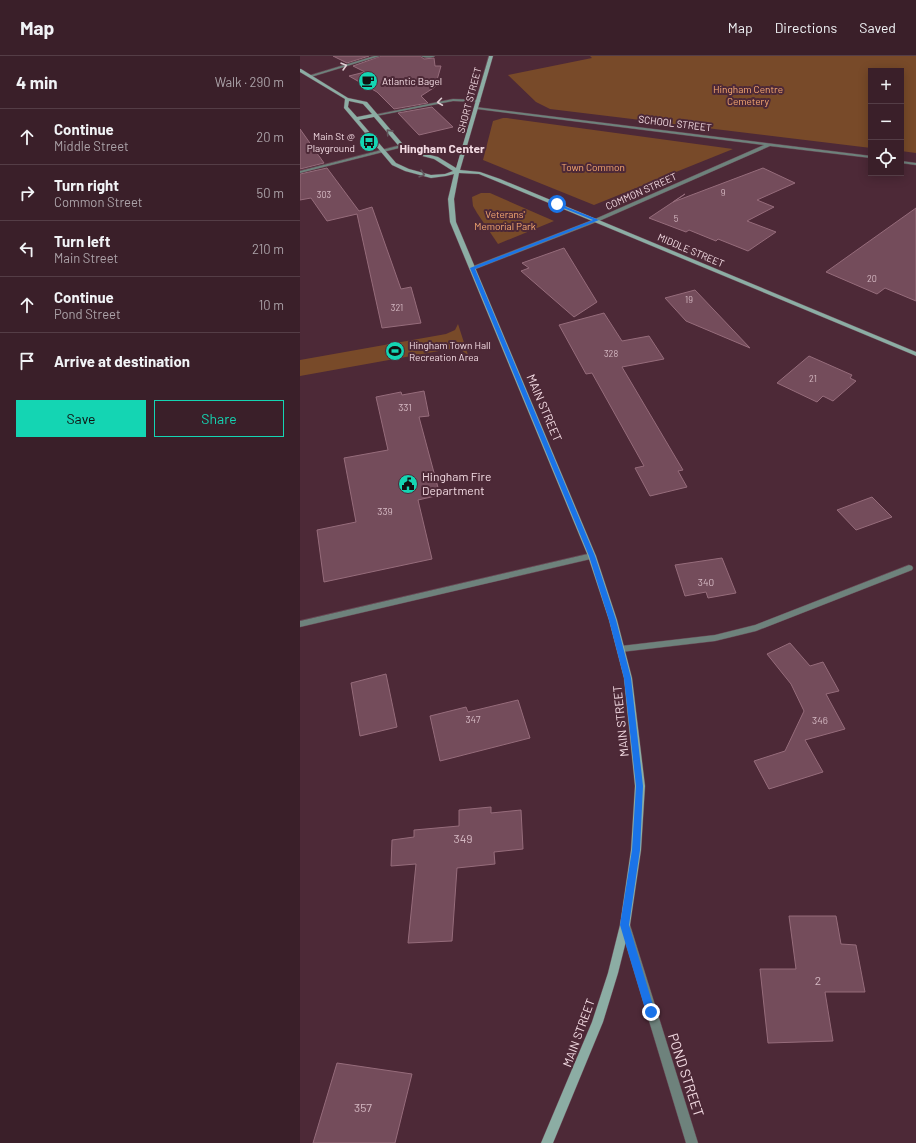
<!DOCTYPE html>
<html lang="en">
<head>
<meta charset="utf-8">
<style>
	:root { --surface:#3a1f29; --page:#452c35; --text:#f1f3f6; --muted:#aba2a8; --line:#543d46; --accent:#14d5b3 }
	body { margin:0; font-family:Barlow,sans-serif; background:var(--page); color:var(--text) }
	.controls { position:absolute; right:12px; top:12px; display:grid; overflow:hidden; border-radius:0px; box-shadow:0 2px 10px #0003 }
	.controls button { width:36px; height:36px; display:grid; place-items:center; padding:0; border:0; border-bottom:1px solid var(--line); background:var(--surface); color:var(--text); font:20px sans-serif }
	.stop { position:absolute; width:12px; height:12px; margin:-9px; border:3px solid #1a73e8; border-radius:50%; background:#fff }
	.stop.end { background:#1a73e8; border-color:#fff; box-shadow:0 1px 4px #0008 }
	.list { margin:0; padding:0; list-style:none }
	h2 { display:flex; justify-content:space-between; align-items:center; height:52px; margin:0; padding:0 16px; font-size:17px }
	h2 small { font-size:13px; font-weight:400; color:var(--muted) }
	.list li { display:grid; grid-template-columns:26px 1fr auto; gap:12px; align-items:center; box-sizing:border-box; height:56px; padding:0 16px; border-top:1px solid var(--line) }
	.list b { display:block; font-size:15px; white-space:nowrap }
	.list p { margin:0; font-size:13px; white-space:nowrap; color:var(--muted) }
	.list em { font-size:13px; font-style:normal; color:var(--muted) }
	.actions { display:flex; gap:8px; padding:12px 16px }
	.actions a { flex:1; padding:9px 0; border:1px solid var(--accent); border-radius:0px; text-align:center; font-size:14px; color:var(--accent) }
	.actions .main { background:var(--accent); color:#111 }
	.icon { flex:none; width:22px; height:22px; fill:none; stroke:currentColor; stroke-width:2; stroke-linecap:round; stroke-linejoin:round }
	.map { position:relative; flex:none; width:616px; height:1087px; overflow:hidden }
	header { display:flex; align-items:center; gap:24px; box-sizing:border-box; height:56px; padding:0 20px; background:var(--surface); border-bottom:1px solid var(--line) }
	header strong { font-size:19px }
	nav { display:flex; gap:22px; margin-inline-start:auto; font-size:14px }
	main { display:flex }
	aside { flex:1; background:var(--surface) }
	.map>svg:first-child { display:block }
	.green { fill:#784a29 }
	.building { fill:#744c5b; stroke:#966c7b }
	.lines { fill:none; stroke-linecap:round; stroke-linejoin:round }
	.lane-casing { stroke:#684653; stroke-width:1 }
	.street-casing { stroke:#684653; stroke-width:1 }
	.secondary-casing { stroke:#684653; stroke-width:1 }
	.lane { fill:#6e827c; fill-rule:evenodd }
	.street { fill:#6e827c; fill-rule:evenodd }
	.secondary { fill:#8cada4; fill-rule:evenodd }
	.oneway { stroke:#e0ced4 }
	.oneway2 { stroke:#63575d }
	.route { fill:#1a73e8 }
	.labels { text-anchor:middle; stroke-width:4; stroke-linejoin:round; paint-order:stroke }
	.far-number-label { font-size:9px; fill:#d4b8c2 }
	.far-poi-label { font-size:10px; fill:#f4dce4; stroke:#4d2937; text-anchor:start }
	.far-park-label { font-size:10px; fill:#f8aa72; stroke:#4d2937 }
	.far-street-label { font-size:10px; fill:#f4dce4; stroke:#4d2937 }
	.number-label { font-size:10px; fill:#d4b8c2 }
	.far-quarter-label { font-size:12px; font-weight:bold; fill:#f4dce4; stroke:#4d2937 }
	.street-label { font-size:12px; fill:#f4dce4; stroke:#4d2937 }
	.poi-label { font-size:12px; fill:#f4dce4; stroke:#4d2937; text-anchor:start }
	.near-number-label { font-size:12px; fill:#d4b8c2 }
	.near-street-label { font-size:14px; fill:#f4dce4; stroke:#4d2937 }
</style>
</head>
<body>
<header>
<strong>Map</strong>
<nav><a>Map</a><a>Directions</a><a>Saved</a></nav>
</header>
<main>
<aside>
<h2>4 min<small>Walk · 290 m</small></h2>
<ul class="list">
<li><svg class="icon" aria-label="ahead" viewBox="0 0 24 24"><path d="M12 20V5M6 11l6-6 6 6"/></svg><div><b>Continue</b><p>Middle Street</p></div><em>20 m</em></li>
<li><svg class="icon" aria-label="right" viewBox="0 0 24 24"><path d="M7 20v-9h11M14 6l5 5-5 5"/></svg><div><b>Turn right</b><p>Common Street</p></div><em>50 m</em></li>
<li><svg class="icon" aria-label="left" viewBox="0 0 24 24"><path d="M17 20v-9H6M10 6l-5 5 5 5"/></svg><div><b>Turn left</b><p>Main Street</p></div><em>210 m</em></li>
<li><svg class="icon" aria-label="ahead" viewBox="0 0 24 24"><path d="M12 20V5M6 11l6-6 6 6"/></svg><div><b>Continue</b><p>Pond Street</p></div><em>10 m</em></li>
<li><svg class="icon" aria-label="arrive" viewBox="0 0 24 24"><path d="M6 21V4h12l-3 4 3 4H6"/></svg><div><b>Arrive at destination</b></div></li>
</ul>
<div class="actions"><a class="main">Save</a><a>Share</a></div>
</aside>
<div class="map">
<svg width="616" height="1087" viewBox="0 0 616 1087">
	<rect width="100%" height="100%" fill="#4d2937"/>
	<g class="green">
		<path d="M290 0H616V97L601 95V15H571V92L250 53 236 46 208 19 292 2Z"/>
		<path d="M203 62H207L433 93 294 149 183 104 193 65Z"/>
		<path d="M181 137H190L254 165 198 188 177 157 173 150 172 141Z"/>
		<path d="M158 268 168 299 161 294 150 293 0 320V304L146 278 155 274Z"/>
	</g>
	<g class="building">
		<path d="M33 0H69L47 7Z"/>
		<path d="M81 0H120L124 3 134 2 135 10H141L135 31 121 40 128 47 94 53 77 36 49 20 65 16 53 10Z"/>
		<path d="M132 51 153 71 119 79 98 57Z"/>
		<path d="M0 73 24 107 0 113Z"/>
		<path d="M27 112 59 155 72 151 101 233 111 231 121 267 82 272 57 158 27 165 11 142 0 144V118Z"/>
		<path d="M463 112 495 127 457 144 474 151 447 165 476 176 448 195 418 183 416 185 389 174 386 176 349 162 385 138 373 146Z"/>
		<path d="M616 152V245L585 232 577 238 526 216Z"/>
		<path d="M264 192 297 246 274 261 221 215 229 212 222 207Z"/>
		<path d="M395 234 450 292 386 265 365 242Z"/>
		<path d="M304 257 322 285 349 280 364 303 322 311 383 414 378 415 387 431 350 440 335 412 344 410 292 317 286 318 259 269Z"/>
		<path d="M509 300 552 319 550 322 556 325 533 345 523 340 517 346 477 327Z"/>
		<path d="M124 335 129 360 119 361 140 439 118 444 132 503 24 526 17 474 56 466 44 402 88 394 76 341 101 336 102 339Z"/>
		<path d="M572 441 592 461 556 474 537 454Z"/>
		<path d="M422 502 436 537 408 542 406 536 385 540 375 509Z"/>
		<path d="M490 587 510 610 523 606 539 635 526 638 545 673 505 684 523 716 469 733 454 705 485 695 504 655 491 628 467 598Z"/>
		<path d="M86 618 97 671 60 680 51 627Z"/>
		<path d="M218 644 230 682 140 705 130 660 166 651 168 656Z"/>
		<path d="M191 751V757L221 754 223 793 194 796 195 808 157 812 152 885 108 887 116 808 91 810 92 784 114 781V774L159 770V754Z"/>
		<path d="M489 860H536L541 888 556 889 565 936H525L533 985 468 987 460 913H496Z"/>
		<path d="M37 1007 112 1018 95 1087H13Z"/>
	</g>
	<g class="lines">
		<defs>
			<g id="lane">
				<path d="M74 0H80L11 21 8 20Z"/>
				<path d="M121 0H135C132 2 124 2 121 0Z"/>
				<path d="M153 43 179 44 181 45 179 46 153 45 76 60 74 59Z"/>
				<path d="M292 497 296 500 295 502 0 571V565Z"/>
				<path d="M609 509 612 510 613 512 612 514 456 575 415 585 321 596 318 595 317 593 318 591 321 590 415 579 455 569Z"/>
			</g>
			<g id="street">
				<path d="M175 51 571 100V102L470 90 299 165 173 214 170 212 171 211 295 163 464 89 177 53H175Z"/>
				<path d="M101 89 103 90V91L0 117V115Z"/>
				<path d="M601 105 616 107V109L601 107Z"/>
				<path d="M325 864 329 865 330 869 398 1087H386L320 869 321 865Z"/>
			</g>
			<path id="secondary" d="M189 0H193L160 114 180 116 200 123 616 296V300L614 299 196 125 179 118 159 117 154 143 156 166 296 500 317 564 332 622 345 730 341 794 330 869 318 917 303 966 253 1087H241L292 966 308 917 320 869 331 794 335 730 324 622 309 564 288 500 150 166 148 143 154 118 146 120 131 122 105 115 92 109 44 52 45 43 0 16V13H1L48 42 67 46 107 93 138 101 156 112ZM49 45 63 48 72 58 57 61 48 51ZM74 61 103 95 134 103 153 115 145 118 131 119 109 113 96 107 59 64Z"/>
		</defs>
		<use href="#lane" class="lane-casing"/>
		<use href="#street" class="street-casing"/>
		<use href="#secondary" class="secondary-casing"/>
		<use href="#lane" class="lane"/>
		<use href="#street" class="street"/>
		<use href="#secondary" class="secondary"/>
	</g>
	<defs><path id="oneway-chevron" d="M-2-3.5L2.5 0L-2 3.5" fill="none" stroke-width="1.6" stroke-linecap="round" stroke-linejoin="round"/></defs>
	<g class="oneway">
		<use href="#oneway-chevron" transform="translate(44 10) rotate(-16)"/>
		<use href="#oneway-chevron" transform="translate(140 46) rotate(172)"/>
	</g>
	<g class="oneway2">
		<use href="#oneway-chevron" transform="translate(89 76) rotate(-132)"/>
		<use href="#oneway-chevron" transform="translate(122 118) rotate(16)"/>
	</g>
	<path class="route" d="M256 147 299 164 175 213 295 500 316 564 331 622 343 730 340 794 329 869 355 956 351 961 346 956 320 869 332 794 336 730 324 622 309 564 289 500 170 212 293 164 256 149Z"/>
	<defs>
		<symbol id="cafe-disc" viewBox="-11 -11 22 22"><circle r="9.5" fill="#14d5b3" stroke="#4d2937"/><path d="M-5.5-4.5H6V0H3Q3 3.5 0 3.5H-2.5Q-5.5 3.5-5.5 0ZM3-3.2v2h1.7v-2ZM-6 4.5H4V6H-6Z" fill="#111"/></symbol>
		<symbol id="bus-disc" viewBox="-11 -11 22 22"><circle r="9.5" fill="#14d5b3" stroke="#4d2937"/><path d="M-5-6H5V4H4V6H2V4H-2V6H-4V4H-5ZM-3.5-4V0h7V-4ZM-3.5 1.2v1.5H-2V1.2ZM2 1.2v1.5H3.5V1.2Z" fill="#111"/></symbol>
		<symbol id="stadium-disc" viewBox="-11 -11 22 22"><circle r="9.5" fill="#14d5b3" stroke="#4d2937"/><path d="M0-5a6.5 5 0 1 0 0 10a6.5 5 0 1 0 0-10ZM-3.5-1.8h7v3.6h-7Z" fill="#111"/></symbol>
		<symbol id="civic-disc" viewBox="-11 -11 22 22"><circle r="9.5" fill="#14d5b3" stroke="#4d2937"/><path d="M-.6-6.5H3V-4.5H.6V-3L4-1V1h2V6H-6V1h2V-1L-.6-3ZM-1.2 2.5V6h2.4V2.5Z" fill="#111"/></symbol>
	</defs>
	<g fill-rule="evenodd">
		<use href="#cafe-disc" x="57" y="14" width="22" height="22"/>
		<use href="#bus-disc" x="58" y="75" width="22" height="22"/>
		<use href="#stadium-disc" x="84" y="284" width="22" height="22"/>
		<use href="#civic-disc" x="97" y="417" width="22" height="22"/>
	</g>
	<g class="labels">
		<g class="far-number-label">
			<text x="423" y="140">9</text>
			<text x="24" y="142">303</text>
			<text x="376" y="166">5</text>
			<text x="572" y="226">20</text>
			<text x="389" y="247">19</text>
			<text x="97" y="255">321</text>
			<text x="311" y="301">328</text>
			<text x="513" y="326">21</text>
		</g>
		<g class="far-poi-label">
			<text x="82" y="29">Atlantic Bagel</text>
			<text x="55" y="84" text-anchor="end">Main St @<tspan x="55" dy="12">Playground</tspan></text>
			<text x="109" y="293">Hingham Town Hall<tspan x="109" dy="12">Recreation Area</tspan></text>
		</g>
		<g class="far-park-label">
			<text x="448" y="37">Hingham Centre<tspan x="448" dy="12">Cemetery</tspan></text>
			<text x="293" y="115">Town Common</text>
			<text x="205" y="162">Veterans'<tspan x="205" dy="12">Memorial Park</tspan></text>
		</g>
		<g class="far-street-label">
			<text transform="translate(169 44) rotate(-75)" y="4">SHORT STREET</text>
			<text transform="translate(375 67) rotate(7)" y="4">SCHOOL STREET</text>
			<text transform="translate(341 135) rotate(-24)" y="4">COMMON STREET</text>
			<text transform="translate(391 194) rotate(23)" y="4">MIDDLE STREET</text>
		</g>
		<g class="number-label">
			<text x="105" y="355">331</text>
			<text x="85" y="459">339</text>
			<text x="406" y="530">340</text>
			<text x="173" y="667">347</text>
			<text x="520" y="668">346</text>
		</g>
		<g class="far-quarter-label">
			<text x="142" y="97">Hingham Center</text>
		</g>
		<g class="street-label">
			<text transform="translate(244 352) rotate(67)" y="4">MAIN STREET</text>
			<text transform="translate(321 665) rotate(-96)" y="4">MAIN STREET</text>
			<text transform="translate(279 977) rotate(-70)" y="4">MAIN STREET</text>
		</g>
		<g class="poi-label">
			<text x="122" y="425">Hingham Fire<tspan x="122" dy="14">Department</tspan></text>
		</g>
		<g class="near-number-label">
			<text x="163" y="787">349</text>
			<text x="518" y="929">2</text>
			<text x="63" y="1056">357</text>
		</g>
		<g class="near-street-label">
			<text transform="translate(386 1019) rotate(72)" y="5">POND STREET</text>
		</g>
	</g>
</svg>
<div class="controls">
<button>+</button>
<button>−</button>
<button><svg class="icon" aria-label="locate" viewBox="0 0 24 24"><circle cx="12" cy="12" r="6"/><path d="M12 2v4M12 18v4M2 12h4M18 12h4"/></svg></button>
</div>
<div class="stop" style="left:257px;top:148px"></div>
<div class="stop end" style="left:351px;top:956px"></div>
</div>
</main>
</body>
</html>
